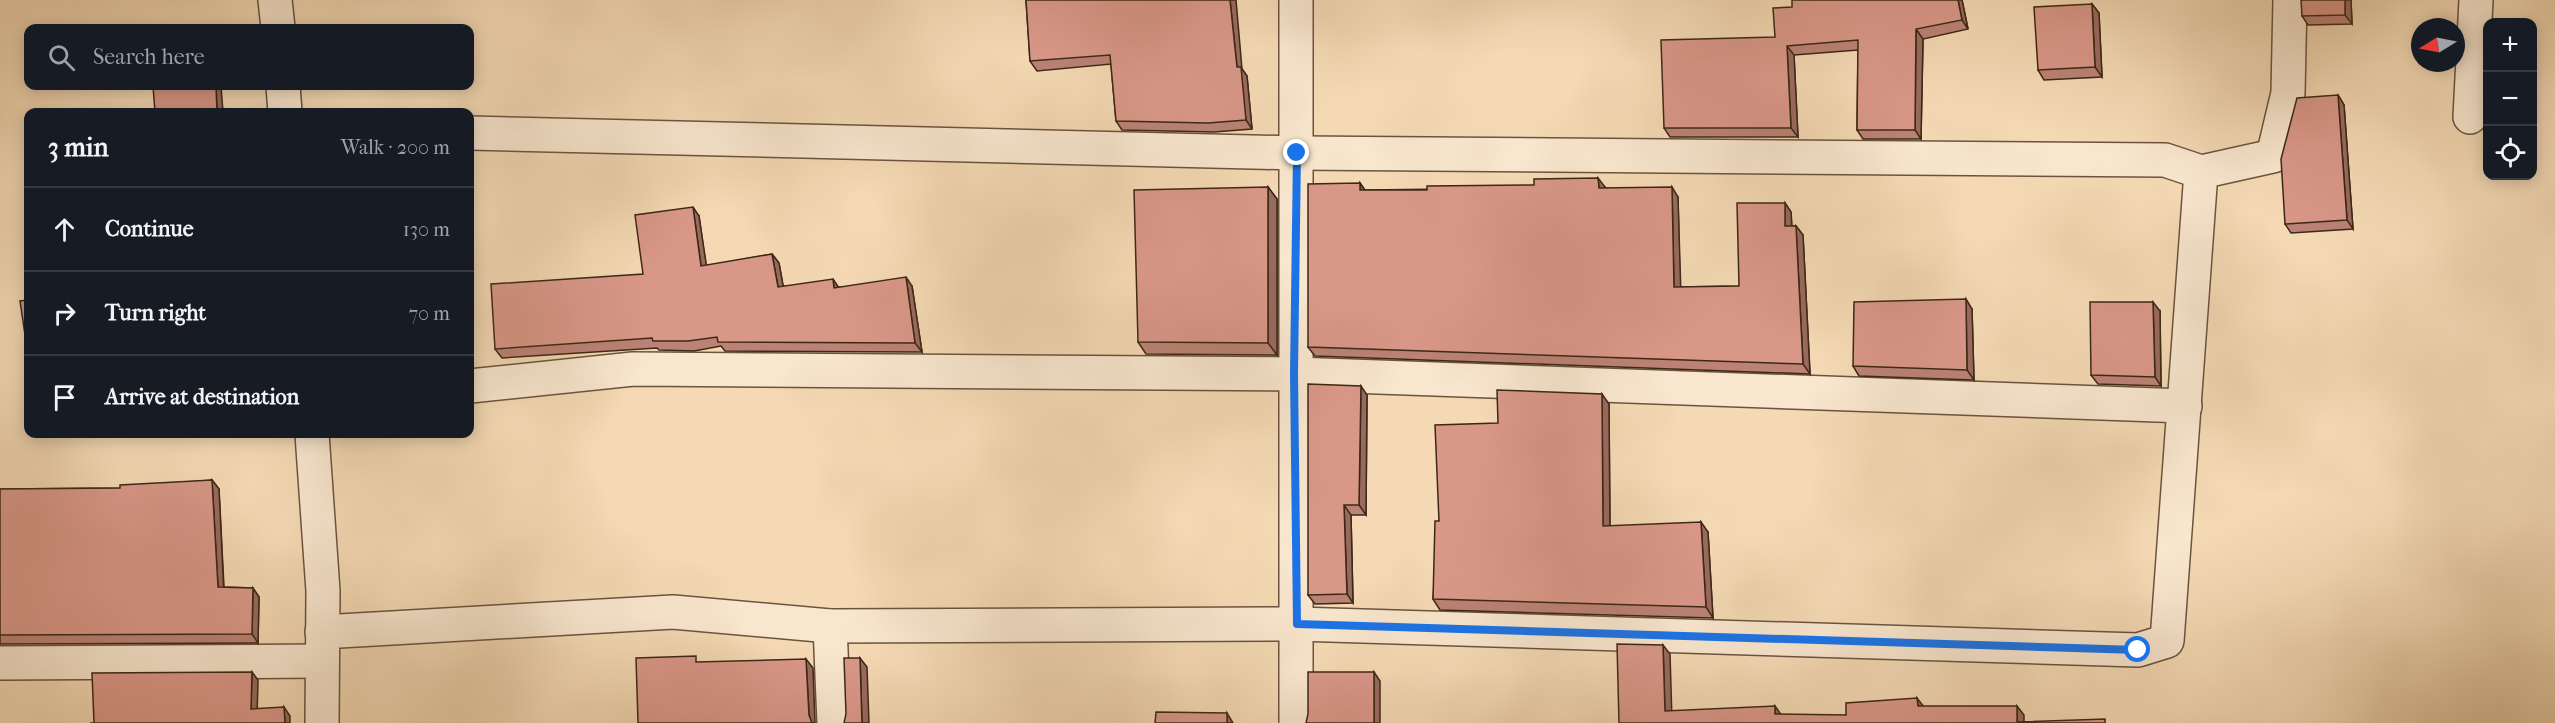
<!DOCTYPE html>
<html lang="en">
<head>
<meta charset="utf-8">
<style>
	:root { --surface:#171b24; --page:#242831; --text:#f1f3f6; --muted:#9ea1a6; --line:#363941 }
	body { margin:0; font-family:"IM FELL French Canon",serif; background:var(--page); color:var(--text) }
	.controls { position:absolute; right:18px; top:18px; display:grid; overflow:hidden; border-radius:12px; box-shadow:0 3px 15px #0003 }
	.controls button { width:54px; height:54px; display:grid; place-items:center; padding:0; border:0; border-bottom:2px solid var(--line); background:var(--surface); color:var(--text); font:30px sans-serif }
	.compass { position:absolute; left:2411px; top:18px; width:54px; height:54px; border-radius:50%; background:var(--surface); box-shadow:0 3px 15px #0003; rotate:260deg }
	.stop { position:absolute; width:18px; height:18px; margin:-14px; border:4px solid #1a73e8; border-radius:50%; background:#fff }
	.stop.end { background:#1a73e8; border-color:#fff; box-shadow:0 2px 6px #0008 }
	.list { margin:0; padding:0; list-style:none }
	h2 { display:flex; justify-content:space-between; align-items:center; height:78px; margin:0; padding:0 24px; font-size:26px }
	h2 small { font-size:20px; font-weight:400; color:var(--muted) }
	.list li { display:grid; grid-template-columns:39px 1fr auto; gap:18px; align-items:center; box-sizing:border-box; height:84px; padding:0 24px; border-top:2px solid var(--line) }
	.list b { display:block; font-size:22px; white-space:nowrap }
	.list em { font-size:20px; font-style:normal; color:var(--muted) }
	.icon { flex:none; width:33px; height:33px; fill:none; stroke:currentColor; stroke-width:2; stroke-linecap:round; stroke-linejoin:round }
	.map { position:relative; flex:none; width:2555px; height:723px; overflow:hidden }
	.search { position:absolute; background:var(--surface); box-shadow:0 3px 15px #0003; left:24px; top:24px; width:450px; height:66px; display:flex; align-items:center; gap:15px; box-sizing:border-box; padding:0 21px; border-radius:12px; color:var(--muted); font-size:22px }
	.panel { position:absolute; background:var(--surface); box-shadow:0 3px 15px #0003; left:24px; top:108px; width:450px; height:330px; border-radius:12px }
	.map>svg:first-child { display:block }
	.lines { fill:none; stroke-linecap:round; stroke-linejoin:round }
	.minor-casing { stroke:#6a543e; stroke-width:36 }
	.minor { stroke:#f8e6ce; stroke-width:33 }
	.wall { fill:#bb8275; stroke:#3c2816; stroke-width:1.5 }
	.shaded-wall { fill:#986a5f; stroke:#3c2816; stroke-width:1.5 }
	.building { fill:#d99788; stroke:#3c2816; stroke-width:1.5 }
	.route { stroke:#1a73e8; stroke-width:8 }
</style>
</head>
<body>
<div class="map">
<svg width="2555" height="723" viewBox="0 0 2555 723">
	<rect width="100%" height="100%" fill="#f4d9b4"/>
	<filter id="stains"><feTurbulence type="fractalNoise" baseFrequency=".00333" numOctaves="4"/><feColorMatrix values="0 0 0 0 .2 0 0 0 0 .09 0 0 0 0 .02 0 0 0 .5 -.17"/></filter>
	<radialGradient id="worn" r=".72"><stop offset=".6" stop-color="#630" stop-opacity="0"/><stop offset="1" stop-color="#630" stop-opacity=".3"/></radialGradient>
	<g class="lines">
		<defs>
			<g id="minor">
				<path d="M275 0 278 28"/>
				<path d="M1296 0V723"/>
				<path d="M283 86 285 112"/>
				<path d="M2470 117 2476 0"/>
				<path d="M470 133 1297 153 2165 160 2201 172 2273 156 2288 93 2290 0"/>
				<path d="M470 386 633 369 1294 374 2185 406"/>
				<path d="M312 434 323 591 322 723"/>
				<path d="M830 626 834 723"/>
				<path d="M322 632 673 612 830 626 1297 624 2138 650 2167 641 2201 172"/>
				<path d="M0 663 322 661"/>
			</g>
		</defs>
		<use href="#minor" class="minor-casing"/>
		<use href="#minor" class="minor"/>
	</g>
	<g class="wall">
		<path d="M1026 0 1242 69 1247 76 1252 129 1214 132 1122 130 1116 121 1111 64 1037 71 1030 61Z"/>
		<path d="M1962 0 1968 29 1923 39 1921 139H1863L1857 130 1858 50 1794 55 1798 137H1670L1664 128 1775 37Z"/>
		<path d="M2351 0 2352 24 2308 25 2302 16Z"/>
		<path d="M2092 4 2099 13 2102 77 2044 80 2038 70Z"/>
		<path d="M2338 95 2344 105 2353 229 2291 233 2285 224Z"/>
		<path d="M1360 183 1365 190 1605 187V188L1678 197 1680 287 1739 286 1785 203 1791 212 1792 226H1796L1803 235 1810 374 1315 356 1308 347Z"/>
		<path d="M1268 187 1277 199V355L1146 354 1138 342Z"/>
		<path d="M699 216 706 266 772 254 779 263 783 286 839 287 912 286 922 352 725 351 721 346 694 351 659 350 657 348 502 358 495 349 643 274Z"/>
		<path d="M1972 309 1974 380 1859 376 1853 366Z"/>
		<path d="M2160 311 2161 386 2098 384 2091 375Z"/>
		<path d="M1367 395 1366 515H1351L1353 603 1315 604 1308 595Z"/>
		<path d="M1609 404 1610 526 1708 532 1713 618 1440 610 1433 599 1439 521 1498 423Z"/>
		<path d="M212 480 219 489 224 587 253 588 259 597 258 643 0 644V489L120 488Z"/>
	</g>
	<g class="shaded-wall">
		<path d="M1230 0H1236L1242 69 1247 76 1252 129 1246 120 1237 67Z"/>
		<path d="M1958 0H1962L1968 29 1962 20Z"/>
		<path d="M2345 0H2351L2352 24 2345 15Z"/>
		<path d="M2092 4 2099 13 2102 77 2095 67Z"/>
		<path d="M1916 29 1923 39 1921 139 1915 130Z"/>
		<path d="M1787 46 1794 55 1798 137 1791 128Z"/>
		<path d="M216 86H221L223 112H217Z"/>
		<path d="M2338 95 2344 105 2353 229 2347 220Z"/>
		<path d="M1598 178 1605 187V197L1599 188Z"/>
		<path d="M1360 183 1366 192 1360 190Z"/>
		<path d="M1268 187 1277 199V355L1268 343Z"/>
		<path d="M1672 187 1678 197 1681 297 1674 287Z"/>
		<path d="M1785 203 1791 212 1792 235 1785 226Z"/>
		<path d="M693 207 699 216 708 276 701 266Z"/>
		<path d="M1796 226 1803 235 1810 374 1803 364Z"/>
		<path d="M772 254 779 263 785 296 778 287Z"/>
		<path d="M906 277 912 286 922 352 915 343Z"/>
		<path d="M833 279 839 288H834Z"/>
		<path d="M1966 299 1972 309 1974 380 1967 370Z"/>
		<path d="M2153 302 2160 311 2161 386 2155 377Z"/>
		<path d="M1361 386 1367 395 1366 515 1359 505Z"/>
		<path d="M1602 394 1609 404 1610 536 1603 526Z"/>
		<path d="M212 480 219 489 224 596 218 587Z"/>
		<path d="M1344 505 1351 515 1353 603 1347 594Z"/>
		<path d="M1701 522 1708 532 1713 618 1706 607Z"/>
		<path d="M253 588 259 597 258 643 252 634Z"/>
		<path d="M1663 645 1670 654 1672 720 1665 711Z"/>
		<path d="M860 658 867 667 869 723H862Z"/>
		<path d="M806 659 813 668 815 723H812L809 715Z"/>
		<path d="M252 672 258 680 257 718 251 709Z"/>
		<path d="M1374 672 1380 681V723H1374Z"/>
		<path d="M1917 698 1924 707 1918 706Z"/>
		<path d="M1775 706 1782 716 1775 714Z"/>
		<path d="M2017 706 2024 715V723L2017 722Z"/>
		<path d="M284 707 290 716V723H285Z"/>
		<path d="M1227 713 1233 723H1227Z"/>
	</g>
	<g class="building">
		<path d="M1026 0H1230L1237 67H1241L1246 120 1208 123 1116 121 1110 55 1030 61Z"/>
		<path d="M1792 0H1958L1962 20 1916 29 1915 130H1857L1858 40 1787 46 1791 128H1664L1661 40 1775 37 1773 8 1792 7Z"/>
		<path d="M2301 0H2345V15L2302 16Z"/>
		<path d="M2092 4 2095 67 2038 70 2034 7Z"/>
		<path d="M153 86H216L217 112H155Z"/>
		<path d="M2338 95 2347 220 2285 224 2281 159 2297 98Z"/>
		<path d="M1598 178 1599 188 1672 187 1674 287 1739 286 1737 203H1785V226H1796L1803 364 1308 347V184L1360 183V190H1427V186L1534 185V179Z"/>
		<path d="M1268 187V343L1138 342 1134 190Z"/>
		<path d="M693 207 701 266 772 254 778 287 833 279 834 288 906 277 915 343 718 342 717 337 688 341H653L652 338 495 349 491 284 643 274 635 215Z"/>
		<path d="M1966 299 1967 370 1853 366 1854 302Z"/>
		<path d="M28 300V355L20 301Z"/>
		<path d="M2090 302H2153L2155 377 2091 375Z"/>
		<path d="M1308 384 1361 386 1359 505H1344L1347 594 1308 595Z"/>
		<path d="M1497 390 1602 394 1603 526 1701 522 1706 607 1433 599 1435 521H1439L1435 425 1498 423Z"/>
		<path d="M212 480 218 587 253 588 252 634 0 635V489L120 488V485Z"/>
		<path d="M1617 644 1663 645 1665 711 1775 706V714L1846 715V703L1917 698 1918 706H2017V722L2105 719V723H1619Z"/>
		<path d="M696 656V662L806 659 809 715 812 723H638L636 658Z"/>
		<path d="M844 658H860L862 723H844L846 714Z"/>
		<path d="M252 672 251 709 284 707 285 723H90H94L92 673Z"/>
		<path d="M1308 672H1374V723H1306L1308 714Z"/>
		<path d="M1156 712 1227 713V723H1155Z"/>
	</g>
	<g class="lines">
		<path class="route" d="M1297 153 1294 374 1297 624 2138 650"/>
	</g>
	<rect width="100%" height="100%" filter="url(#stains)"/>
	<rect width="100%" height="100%" fill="url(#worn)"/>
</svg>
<div class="controls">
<button>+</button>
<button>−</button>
<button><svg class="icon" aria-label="locate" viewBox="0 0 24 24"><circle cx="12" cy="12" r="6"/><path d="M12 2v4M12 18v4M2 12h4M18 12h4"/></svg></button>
</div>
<svg class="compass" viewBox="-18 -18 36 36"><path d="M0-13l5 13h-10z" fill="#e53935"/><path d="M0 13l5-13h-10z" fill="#9ea1a6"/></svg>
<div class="stop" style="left:2138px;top:650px"></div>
<div class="stop end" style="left:1297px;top:153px"></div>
<div class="search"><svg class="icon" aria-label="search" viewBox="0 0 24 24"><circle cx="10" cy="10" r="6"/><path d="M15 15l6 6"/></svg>Search here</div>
<section class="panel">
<h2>3 min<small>Walk · 200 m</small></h2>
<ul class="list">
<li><svg class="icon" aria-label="ahead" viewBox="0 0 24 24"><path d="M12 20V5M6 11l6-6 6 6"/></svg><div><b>Continue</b></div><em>130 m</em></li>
<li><svg class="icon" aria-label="right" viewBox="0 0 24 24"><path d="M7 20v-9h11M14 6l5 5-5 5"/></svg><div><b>Turn right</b></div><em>70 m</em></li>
<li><svg class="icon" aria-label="arrive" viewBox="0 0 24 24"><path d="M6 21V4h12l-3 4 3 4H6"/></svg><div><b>Arrive at destination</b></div></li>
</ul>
</section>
</div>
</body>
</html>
